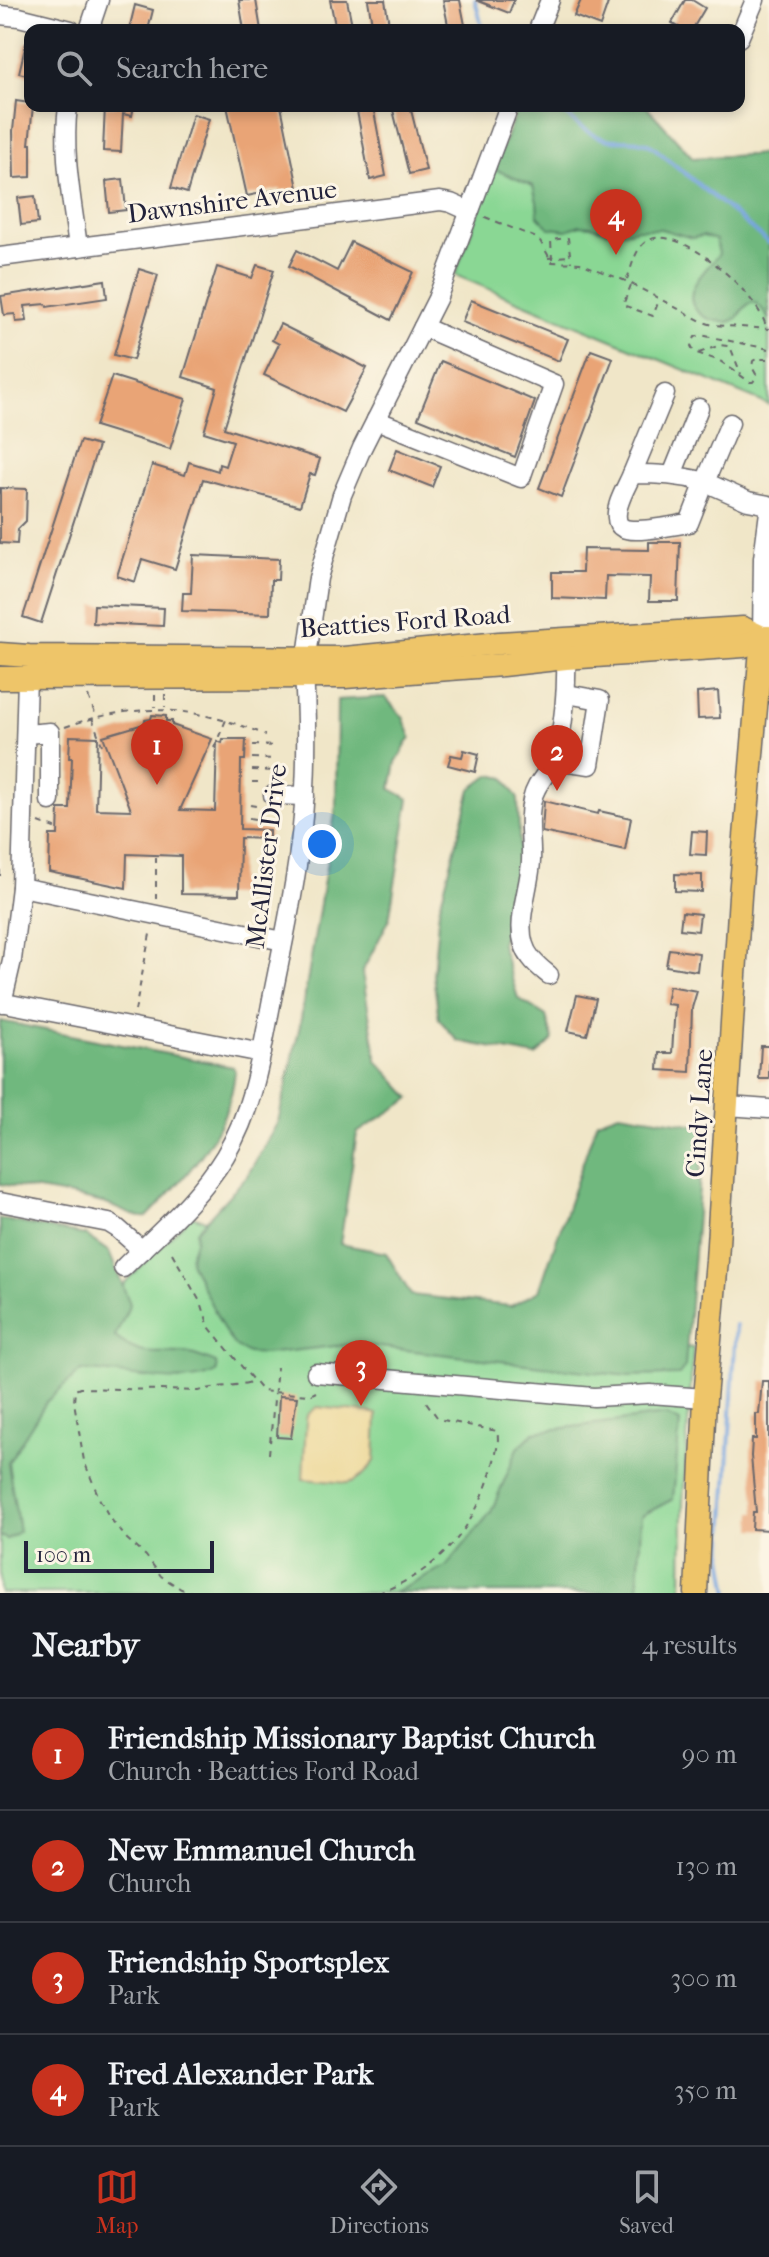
<!DOCTYPE html>
<html lang="en">
<head>
<meta charset="utf-8">
<style>
	:root { --surface:#171b24; --page:#242831; --text:#f1f3f6; --muted:#9ea1a6; --line:#363941; --accent:#c8321e }
	body { margin:0; font-family:"IM FELL French Canon",serif; background:var(--page); color:var(--text) }
	.scale { position:absolute; left:24px; bottom:20px; width:190px; box-sizing:border-box; padding-left:8px; border:4px solid #22223b; border-top:0; font-size:22px; line-height:28px; white-space:nowrap; color:#22223b; -webkit-text-stroke:6px #fcf5e5; paint-order:stroke }
	.you { position:absolute; left:322px; top:844px; width:28px; height:28px; margin:-20px; border:6px solid #fff; border-radius:50%; background:#1a73e8; box-shadow:0 0 0 12px #1a73e833 }
	.badge { display:grid; place-items:center; width:52px; height:52px; border-radius:50%; background:var(--accent); color:#fff; font-size:26px; font-weight:700 }
	.pin { position:absolute; translate:-50% -66px; filter:drop-shadow(0 2px 4px #0008) }
	.pin::after { content:''; position:absolute; top:42px; width:28px; height:24px; background:inherit; clip-path:polygon(0 0,100% 0,50% 100%) }
	.list { margin:0; padding:0; list-style:none }
	h2 { display:flex; justify-content:space-between; align-items:center; height:104px; margin:0; padding:0 32px; font-size:34px }
	h2 small { font-size:26px; font-weight:400; color:var(--muted) }
	.list li { display:grid; grid-template-columns:52px 1fr auto; gap:24px; align-items:center; box-sizing:border-box; height:112px; padding:0 32px; border-top:2px solid var(--line) }
	.list b { display:block; font-size:30px; white-space:nowrap }
	.list p { margin:0; font-size:26px; white-space:nowrap; color:var(--muted) }
	.list em { font-size:26px; font-style:normal; color:var(--muted) }
	.icon { flex:none; width:44px; height:44px; fill:none; stroke:currentColor; stroke-width:2; stroke-linecap:round; stroke-linejoin:round }
	.map { position:relative; flex:none; width:769px; height:1593px; overflow:hidden }
	.search { position:absolute; background:var(--surface); box-shadow:0 4px 12px #0003; left:24px; right:24px; top:24px; height:88px; display:flex; align-items:center; gap:20px; box-sizing:border-box; padding:0 28px; border-radius:16px; color:var(--muted); font-size:30px }
	.sheet { height:552px; background:var(--surface) }
	nav { display:flex; justify-content:space-around; align-items:center; box-sizing:border-box; height:112px; border-top:2px solid var(--line); background:var(--surface); font-size:22px; color:var(--muted) }
	nav a { display:grid; justify-items:center; gap:4px }
	nav .on { color:var(--accent) }
	.map>svg:first-child { display:block }
	.green { fill:#8ad794; stroke:#567c68; stroke-width:2 }
	.forest { fill:#6fb87e; stroke:#486d5c; stroke-width:2 }
	.sand { fill:#eeda9e; stroke:#887e6c; stroke-width:2 }
	.lines { fill:none; stroke-linecap:round; stroke-linejoin:round }
	.stream { stroke:#76a4df; stroke-width:4 }
	.building { fill:#e9a476 }
	.minor-casing { stroke:#6a676c; stroke-width:21 }
	.major-casing { stroke:#6a676c; stroke-width:25 }
	.path { stroke:#6a676c; stroke-width:2; stroke-dasharray:6 6; stroke-linecap:butt }
	.minor { stroke:#fff; stroke-width:18 }
	.major { stroke:#eec569; stroke-width:22 }
	.labels { text-anchor:middle; stroke-width:6; stroke-linejoin:round; paint-order:stroke }
	.street-label { font-size:26px; fill:#22223b; stroke:#fcf5e5 }
</style>
</head>
<body>
<div class="map">
<svg width="769" height="1593" viewBox="0 0 769 1593">
	<rect width="100%" height="100%" fill="#fcf5e5"/>
	<filter id="ink" filterUnits="userSpaceOnUse"><feTurbulence type="fractalNoise" baseFrequency=".0125" numOctaves="2"/><feDisplacementMap in="SourceGraphic" scale="16" xChannelSelector="R" yChannelSelector="G"/><feConvolveMatrix kernelMatrix="1 2 1 2 8 2 1 2 1" color-interpolation-filters="sRGB"/></filter>
	<filter id="wash" filterUnits="userSpaceOnUse"><feTurbulence type="fractalNoise" baseFrequency=".006" numOctaves="4" result="noise"/><feDisplacementMap in="SourceGraphic" scale="32" xChannelSelector="R" yChannelSelector="G"/><feGaussianBlur stdDeviation="1.8" result="paint"/><feColorMatrix in="noise" values="0 0 0 0 0 0 0 0 0 0 0 0 0 0 0 0 0 1.4 0 .05"/><feComposite in="paint" operator="in"/></filter>
	<g filter="url(#wash)">
		<rect width="100%" height="100%" fill="#f0e6c8"/>
		<g class="green">
			<path d="M518 106H646L693 158 769 154V405L455 275Z"/>
			<path d="M191 1216 298 1245 287 1303 693 1348 683 1502 682 1593H0V1455L65 1358 129 1278Z"/>
		</g>
		<g class="forest">
			<path d="M518 106H646L693 158 769 154V319C765 314 759 301 751 303 742 305 741 321 727 322 717 322 705 319 698 312 678 293 707 269 719 254L716 240 703 236 692 238 661 229H638L623 232 606 231 591 226 580 225 567 230 550 228 538 216 537 202 533 186 494 169Z"/>
			<path d="M385 697 403 717 411 737 396 762 391 789 409 799 389 920 362 972 377 1061 411 1098 357 1133 340 1244 386 1253 411 1295 511 1306 539 1291 597 1121 619 1113 704 1126 685 1367 679 1375 628 1376 354 1344 264 1354 248 1353 236 1347 227 1336 191 1264C188 1249 197 1247 196 1231L247 1176 278 1122 300 1025 336 807 337 700Z"/>
			<path d="M490 775 505 778 518 799 520 870 501 944 518 998 546 1016 553 1040 536 1056 458 1041 439 1019 433 975 439 909 471 789Z"/>
			<path d="M0 1021 233 1067 235 1071C230 1131 187 1176 147 1217 136 1219 118 1208 106 1204 72 1194 35 1190 0 1184Z"/>
			<path d="M0 1219 85 1235 109 1252 130 1304 115 1337C144 1359 151 1351 184 1353 195 1354 206 1359 216 1363L217 1371C189 1391 116 1370 81 1371L47 1401 8 1463 19 1531 7 1539 0 1536Z"/>
			<path d="M665 1415 680 1422 673 1499 641 1516 638 1593H394L446 1567 491 1512 518 1448 534 1432Z"/>
		</g>
		<path class="sand" d="M317 1407 368 1412 377 1414 375 1461 365 1473 354 1481 347 1483 303 1479 306 1421 307 1415Z"/>
		<g class="lines">
			<g class="stream">
				<path d="M475 0 483 30"/>
				<path d="M554 106C568 116 585 133 602 138 620 144 631 135 652 146L769 243"/>
				<path d="M729 1593 723 1556 736 1325"/>
			</g>
		</g>
		<g id="blocks">
			<g class="building">
				<path d="M239 0H256L261 30H244Z"/>
				<path d="M330 0H347L353 30H336Z"/>
				<path d="M368 0H385L390 30H373Z"/>
				<path d="M443 0H460L466 30H449Z"/>
				<path d="M476 0H514L509 13Z"/>
				<path d="M581 0H600L608 3 600 26 574 16Z"/>
				<path d="M685 0H692L705 8 692 30H684L672 23Z"/>
				<path d="M135 5 153 10 148 30H129Z"/>
				<path d="M26 43H30V76L19 73Z"/>
				<path d="M16 101 30 103V106H33L29 144H31V177L14 178 13 131Z"/>
				<path d="M105 106H134L132 116 123 114 121 152 103 151Z"/>
				<path d="M227 106H281L298 188 281 191 280 189 247 196Z"/>
				<path d="M356 106H373L386 176 370 180Z"/>
				<path d="M392 106H410L426 170 409 174Z"/>
				<path d="M193 114 209 119 187 193 171 188Z"/>
				<path d="M123 179 126 210 109 212 106 181Z"/>
				<path d="M35 196 38 223 21 225 18 198Z"/>
				<path d="M351 242 413 272 391 320 289 266 297 250 337 271Z"/>
				<path d="M257 265 274 270 224 428 320 459 315 475 310 474 300 506 203 479 175 569 142 559 135 582 117 576 152 465 185 475 189 462 218 471 219 464 225 466 233 441 204 432 217 388 183 377 217 267 252 278Z"/>
				<path d="M139 269 158 275 133 360 114 355Z"/>
				<path d="M105 280 107 298 47 307 46 304 25 306 27 321 16 322 15 314 4 315 1 296Z"/>
				<path d="M471 300 568 339 559 361 462 322Z"/>
				<path d="M280 324 367 368 343 412 264 375 279 344 272 340Z"/>
				<path d="M591 350 613 358 561 497 539 488Z"/>
				<path d="M441 361 535 401 515 457 418 418Z"/>
				<path d="M112 376 186 399 170 449 95 426Z"/>
				<path d="M80 441 98 446 41 623 23 617Z"/>
				<path d="M397 449 440 466 432 487 389 470Z"/>
				<path d="M0 488 27 489 26 521 18 529 17 544 0 543Z"/>
				<path d="M649 542H680L678 601H649L650 577 606 576 605 600 552 598V572H582L583 549 649 550Z"/>
				<path d="M193 555 279 559 278 580H271L270 614 182 611 183 593H191Z"/>
				<path d="M94 605 164 608 163 626 93 623Z"/>
				<path d="M718 691 720 718 698 719 697 693Z"/>
				<path d="M152 715 166 716V721H172V725L212 739 180 810 215 811 217 741 222 743 223 739H246L245 760H241L240 829 269 830V839L240 838 239 895 181 894V856L127 854 126 888 49 872 50 835H58L59 809H70L72 758H69L70 736 98 737 96 809 131 810 103 736 144 724 145 720 151 719Z"/>
				<path d="M464 750 479 754 475 772 448 765 451 755 462 757Z"/>
				<path d="M544 801 598 814 599 811 631 818 625 850 542 832Z"/>
				<path d="M692 831 707 832 706 855 690 854Z"/>
				<path d="M675 874 702 875V892L675 891Z"/>
				<path d="M682 912 700 914 698 931 680 929Z"/>
				<path d="M669 949 699 953 697 971 666 966Z"/>
				<path d="M669 986 697 991 692 1008 690 1072 658 1070 659 1053H672L675 1005 666 1004Z"/>
				<path d="M577 995 596 999 587 1035 568 1031Z"/>
				<path d="M761 1046H769V1079H759Z"/>
				<path d="M762 1381H769V1530L752 1529 753 1512H756L751 1456 752 1439H756V1414H759Z"/>
				<path d="M279 1396 297 1397 291 1438 277 1437Z"/>
			</g>
		</g>
	</g>
	<g filter="url(#ink)">
		<use href="#blocks" fill-opacity="0" stroke="#6a676c" stroke-width="2"/>
		<g class="lines">
			<defs>
				<g id="minor">
					<path d="M0 15 19 17 71 30"/>
					<path d="M89 30 99 0"/>
					<path d="M538 30 550 0"/>
					<path d="M739 38 755 0"/>
					<path d="M68 106C62 153 72 200 78 247"/>
					<path d="M0 257 440 201 451 203 469 211"/>
					<path d="M376 420 521 478 554 384 423 327"/>
					<path d="M730 423 705 482 748 501 769 505"/>
					<path d="M632 474C658 474 680 475 705 482L689 523C674 525 635 534 623 528 619 526 617 522 617 518 615 505 627 486 632 474Z"/>
					<path d="M632 474 665 394"/>
					<path d="M672 475 699 408"/>
					<path d="M762 637 763 558 769 512"/>
					<path d="M26 734 50 732V801"/>
					<path d="M555 760 590 765 600 700 567 694"/>
					<path d="M273 795 305 796"/>
					<path d="M21 887 27 677"/>
					<path d="M549 975C543 970 536 965 531 958 510 932 530 891 531 861 532 840 527 821 532 800 536 781 550 773 555 757 564 729 567 688 566 658"/>
					<path d="M0 1002 262 1053"/>
					<path d="M2 1003 12 960 21 887 283 941"/>
					<path d="M728 1106 769 1109"/>
					<path d="M0 1202 109 1223 117 1228 142 1250"/>
					<path d="M123 1268C158 1233 199 1199 225 1156 255 1106 262 1050 273 994 284 939 296 883 302 827 308 770 307 713 303 657L308 649 318 578 342 495 362 448 437 299 509 106"/>
					<path d="M316 1373 594 1397 650 1394 705 1398"/>
				</g>
				<g id="major">
					<path d="M0 654 29 656 344 658 499 643 743 628 762 637"/>
					<path d="M0 678 345 677 502 665 566 658 744 646 762 637H769"/>
					<path d="M696 1593 705 1398 717 1260 740 896 762 637"/>
				</g>
			</defs>
			<use href="#minor" class="minor-casing"/>
			<use href="#major" class="major-casing"/>
			<g class="path">
				<path d="M485 217 539 239 552 262 580 263 626 281 703 322 713 325 769 329"/>
				<path d="M548 258 569 256"/>
				<path d="M552 260 551 240 568 238 571 262"/>
				<path d="M627 279C632 267 635 248 647 241 679 221 760 296 766 327"/>
				<path d="M631 285 623 305 653 316 659 300"/>
				<path d="M769 349 701 335 695 337 691 346 694 352 720 361 750 382H753L757 376 752 367 753 361 756 359H769"/>
				<path d="M699 353 720 345 728 346 731 349 741 374"/>
				<path d="M155 694V707"/>
				<path d="M165 694V707"/>
				<path d="M88 696 96 716"/>
				<path d="M92 718 102 745"/>
				<path d="M65 727C138 701 195 706 266 735"/>
				<path d="M253 745 274 746"/>
				<path d="M214 748 226 720"/>
				<path d="M252 758 274 759"/>
				<path d="M252 770 274 771"/>
				<path d="M252 782H262"/>
				<path d="M250 805 261 807"/>
				<path d="M249 818 269 821"/>
				<path d="M39 822 58 829"/>
				<path d="M0 870V881"/>
				<path d="M156 899V855"/>
				<path d="M135 1011 151 929"/>
				<path d="M172 1253 202 1305 209 1327 262 1391 310 1395 316 1392"/>
				<path d="M269 1454 277 1367"/>
				<path d="M195 1593 181 1589 161 1576 146 1556 127 1539 110 1518 100 1500 84 1461 74 1402 75 1390 80 1388 199 1391C218 1385 236 1387 254 1381"/>
				<path d="M378 1593C438 1572 475 1529 492 1468 495 1456 500 1443 497 1431L443 1420 437 1417 426 1402"/>
			</g>
			<use href="#minor" class="minor"/>
			<use href="#major" class="major"/>
		</g>
	</g>
	<g class="labels">
		<g class="street-label">
			<text transform="translate(232 201) rotate(-7)" y="9">Dawnshire Avenue</text>
			<text transform="translate(405 621) rotate(-4)" y="9">Beatties Ford Road</text>
			<text transform="translate(266 856) rotate(-83)" y="9">McAllister Drive</text>
			<text transform="translate(699 1113) rotate(-86)" y="9">Cindy Lane</text>
		</g>
	</g>
</svg>
<div class="scale">100 m</div>
<div class="you"></div>
<div class="pin badge" style="left:157px;top:785px">1</div>
<div class="pin badge" style="left:557px;top:791px">2</div>
<div class="pin badge" style="left:361px;top:1406px">3</div>
<div class="pin badge" style="left:616px;top:255px">4</div>
<div class="search"><svg class="icon" aria-label="search" viewBox="0 0 24 24"><circle cx="10" cy="10" r="6"/><path d="M15 15l6 6"/></svg>Search here</div>
</div>
<section class="sheet">
<h2>Nearby<small>4 results</small></h2>
<ul class="list">
<li><span class="badge">1</span><div><b>Friendship Missionary Baptist Church</b><p>Church · Beatties Ford Road</p></div><em>90 m</em></li>
<li><span class="badge">2</span><div><b>New Emmanuel Church</b><p>Church</p></div><em>130 m</em></li>
<li><span class="badge">3</span><div><b>Friendship Sportsplex</b><p>Park</p></div><em>300 m</em></li>
<li><span class="badge">4</span><div><b>Fred Alexander Park</b><p>Park</p></div><em>350 m</em></li>
</ul>
</section>
<nav>
<a class="on"><svg class="icon" aria-label="map" viewBox="0 0 24 24"><path d="M3 6l6-2 6 2 6-2v14l-6 2-6-2-6 2zM9 4v14M15 6v14"/></svg>Map</a>
<a><svg class="icon" aria-label="directions" viewBox="0 0 24 24"><path d="M12 3l9 9-9 9-9-9zM9 14v-3h6M13 9l2 2-2 2"/></svg>Directions</a>
<a><svg class="icon" aria-label="saved" viewBox="0 0 24 24"><path d="M7 4h10v16l-5-4-5 4z"/></svg>Saved</a>
</nav>
</body>
</html>
